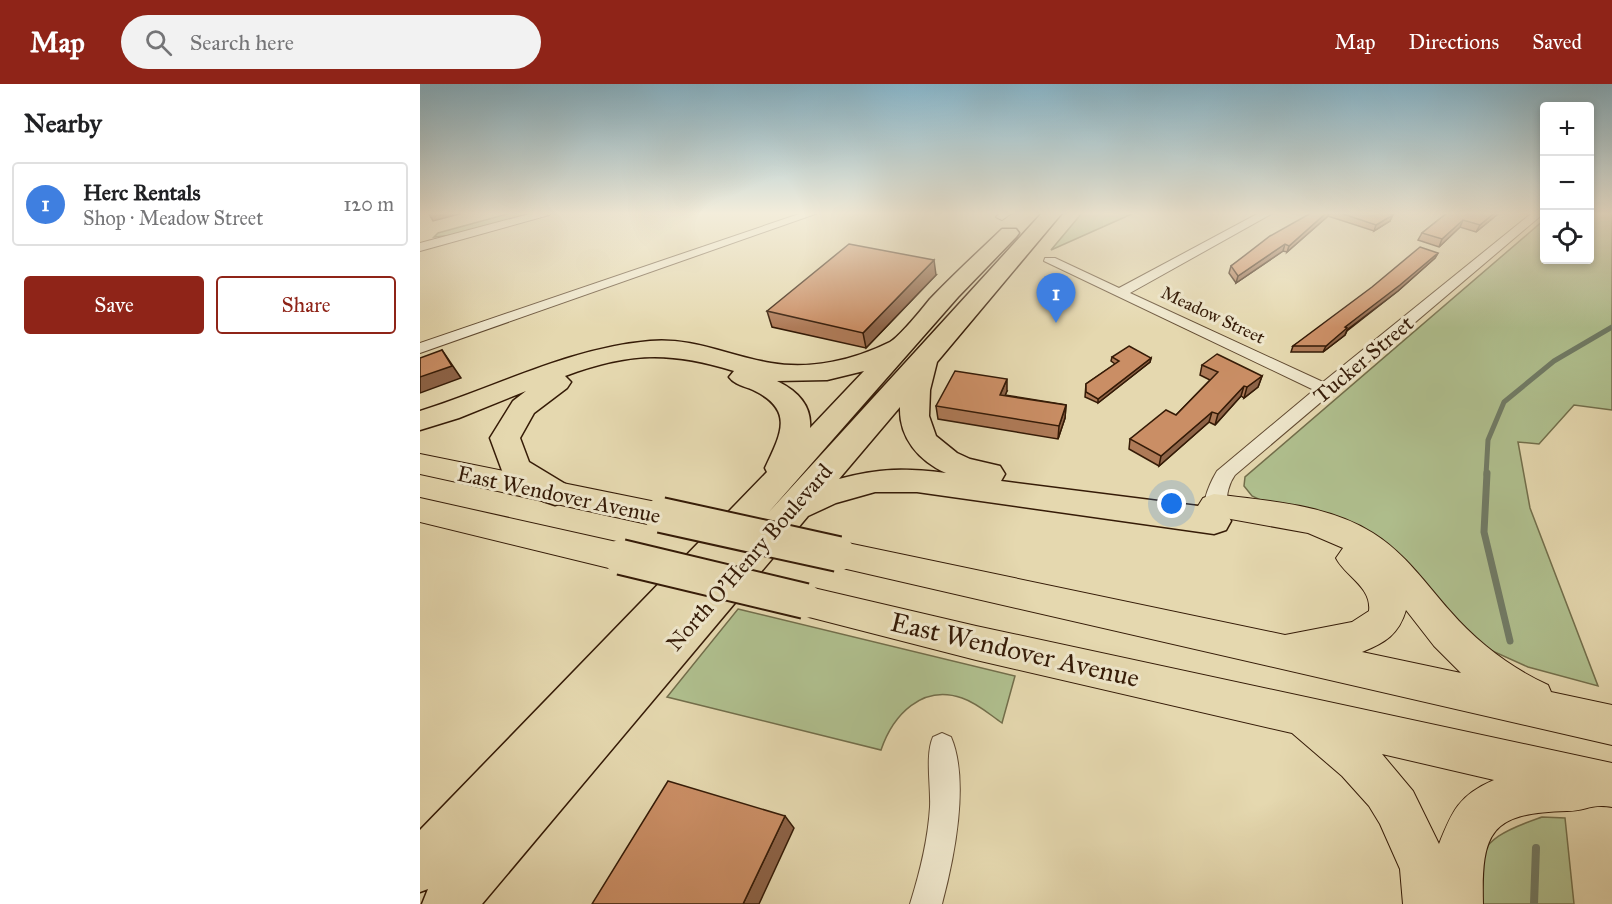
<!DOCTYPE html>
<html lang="en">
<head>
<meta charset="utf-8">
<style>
	:root { --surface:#fff; --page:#f2f2f2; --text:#202124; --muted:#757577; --line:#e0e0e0; --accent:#8f2418 }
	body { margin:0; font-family:"IM FELL Great Primer",serif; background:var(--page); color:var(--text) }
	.controls { position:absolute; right:18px; top:18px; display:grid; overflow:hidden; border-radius:6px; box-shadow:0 3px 9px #0003 }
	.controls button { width:54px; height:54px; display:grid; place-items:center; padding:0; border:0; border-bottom:2px solid var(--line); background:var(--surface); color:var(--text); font:30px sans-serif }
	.you { position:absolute; left:752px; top:420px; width:21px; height:21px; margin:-15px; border:4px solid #fff; border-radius:50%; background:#1a73e8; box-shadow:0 0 0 9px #1a73e833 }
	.badge { display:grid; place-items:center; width:39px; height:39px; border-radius:50%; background:var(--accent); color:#fff; font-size:20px; font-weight:700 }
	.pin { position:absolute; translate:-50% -50px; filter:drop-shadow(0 2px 3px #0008) }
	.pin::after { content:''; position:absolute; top:32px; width:21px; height:18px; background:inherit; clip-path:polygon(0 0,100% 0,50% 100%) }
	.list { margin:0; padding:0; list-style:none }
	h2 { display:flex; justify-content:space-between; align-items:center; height:78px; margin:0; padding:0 24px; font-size:26px }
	h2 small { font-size:20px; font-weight:400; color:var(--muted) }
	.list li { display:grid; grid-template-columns:39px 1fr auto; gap:18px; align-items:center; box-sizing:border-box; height:84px; margin:0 12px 12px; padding:0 12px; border:2px solid var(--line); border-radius:6px }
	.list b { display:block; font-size:22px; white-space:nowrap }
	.list p { margin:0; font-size:20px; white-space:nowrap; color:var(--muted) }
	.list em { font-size:20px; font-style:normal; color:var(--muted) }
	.actions { display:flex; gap:12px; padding:18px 24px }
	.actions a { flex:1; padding:14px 0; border:2px solid var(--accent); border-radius:6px; text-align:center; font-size:21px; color:var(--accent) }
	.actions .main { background:var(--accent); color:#fff }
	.icon { flex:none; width:33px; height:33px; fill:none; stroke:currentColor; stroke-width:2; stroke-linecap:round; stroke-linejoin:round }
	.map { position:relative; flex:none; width:1192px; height:820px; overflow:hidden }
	header { display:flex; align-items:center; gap:36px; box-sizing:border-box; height:84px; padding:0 30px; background:var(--accent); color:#fff }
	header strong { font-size:28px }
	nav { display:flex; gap:33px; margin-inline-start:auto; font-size:21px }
	.search { width:420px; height:54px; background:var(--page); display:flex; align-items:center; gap:15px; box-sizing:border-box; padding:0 21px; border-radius:33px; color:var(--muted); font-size:22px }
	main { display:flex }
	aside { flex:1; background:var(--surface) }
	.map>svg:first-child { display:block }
	.green { fill:#b0c08f; stroke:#726e4b; stroke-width:1.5 }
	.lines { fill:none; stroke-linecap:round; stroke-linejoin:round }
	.stream-far2 { stroke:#707b66; stroke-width:5 }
	.stream-far1 { stroke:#707b66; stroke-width:7 }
	.stream { stroke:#707b66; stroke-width:8 }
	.minor-casing { stroke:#614a31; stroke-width:2 }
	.trunk-casing { stroke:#351b07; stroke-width:2 }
	.motorway-casing { stroke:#351b07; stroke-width:3 }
	.minor { fill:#eee6cb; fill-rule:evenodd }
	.trunk { fill:#e5d8af; fill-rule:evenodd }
	.motorway { fill:#e5d8af; fill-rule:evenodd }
	.trunk-bridge-casing { stroke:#351b07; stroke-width:38; stroke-linecap:butt }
	.trunk-bridge { stroke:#e5d8af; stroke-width:34 }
	.wall { fill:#ae7a57; stroke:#351b07; stroke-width:1.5 }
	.shaded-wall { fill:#8d6347; stroke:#351b07; stroke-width:1.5 }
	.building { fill:#ca8e65; stroke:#351b07; stroke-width:1.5 }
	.labels { text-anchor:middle; stroke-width:6; stroke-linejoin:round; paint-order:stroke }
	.far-street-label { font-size:18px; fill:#351b07; stroke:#eee6cb }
	.street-label { font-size:22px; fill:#351b07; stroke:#eee6cb }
	.near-street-label { font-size:27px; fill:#351b07; stroke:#eee6cb }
</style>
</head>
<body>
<header>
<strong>Map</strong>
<div class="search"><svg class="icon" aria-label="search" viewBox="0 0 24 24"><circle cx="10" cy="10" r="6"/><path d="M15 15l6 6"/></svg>Search here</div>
<nav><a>Map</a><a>Directions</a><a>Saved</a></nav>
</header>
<main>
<aside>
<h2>Nearby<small></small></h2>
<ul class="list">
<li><span class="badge" style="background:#3f7fe0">1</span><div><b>Herc Rentals</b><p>Shop · Meadow Street</p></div><em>120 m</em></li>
</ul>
<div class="actions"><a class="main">Save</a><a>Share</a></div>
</aside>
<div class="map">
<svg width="1192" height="820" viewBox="0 0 1192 820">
	<rect width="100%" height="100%" fill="#e5d8af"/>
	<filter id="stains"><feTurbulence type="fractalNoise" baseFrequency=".00333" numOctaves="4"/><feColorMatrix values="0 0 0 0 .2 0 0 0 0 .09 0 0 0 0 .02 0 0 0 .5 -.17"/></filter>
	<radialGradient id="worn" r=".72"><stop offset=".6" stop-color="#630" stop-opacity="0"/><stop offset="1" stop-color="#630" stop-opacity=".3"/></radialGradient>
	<g class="green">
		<path d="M91 129H114L35 151 14 153 18 149Z"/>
		<path d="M662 129H714L631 166Z"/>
		<path d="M1170 129H1192V326L1154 321 1119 360 1098 358 1110 424 1178 602 1108 583 1059 561 999 492 832 412 824 402 825 393 1124 136V176H1170Z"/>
		<path d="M318 525 595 592 582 639C569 630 557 619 542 614 502 600 473 631 461 666L247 613Z"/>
		<path d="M1122 733 1145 734 1154 820H1058C1057 810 1054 797 1056 787 1061 753 1094 743 1122 733Z"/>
	</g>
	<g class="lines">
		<path class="stream-far2" d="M1066 391 1068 356 1084 318 1134 277 1192 243"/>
		<path class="stream-far1" d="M1067 389 1064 448 1090 557"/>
		<path class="stream" d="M1114 820 1116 764"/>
		<defs>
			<g id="minor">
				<path d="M113 129H131L129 131 0 167V159Z"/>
				<path d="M382 129H398L0 269V259Z"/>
				<path d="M580 129H592L582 136 576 133Z"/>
				<path d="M839 129H853L710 209 903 298 1112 129H1124L815 391C802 409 810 427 801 442L794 445 787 442C778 426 788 402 797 387L894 306 624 177 625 174H635L699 204Z"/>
				<path d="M522 649 531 653C550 697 534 775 522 820H490C500 788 508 756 510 723 511 702 505 671 513 653Z"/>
			</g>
			<g id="trunk">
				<path d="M0 370 241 419 252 422 257 431 252 440 241 443 0 390Z"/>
				<path d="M794 410C847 417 907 420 953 449 985 469 1006 500 1030 527 1057 558 1091 584 1128 601L1131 608 1192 621V661L418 483 406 479 401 470 406 461 418 457 865 551 932 538 949 527C952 503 925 492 916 474L923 464 888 449 783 430 778 422 783 414ZM986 526 1014 562 1041 589 942 568C965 559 979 550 986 526Z"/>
				<path d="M0 414 201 459 213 463 218 473 213 483 201 487 0 438Z"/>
				<path d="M385 502 556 542 1192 679V723C1172 719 1166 727 1147 727 1071 729 1061 747 1063 820H983L980 785 960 740 949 722 922 692 872 649 556 576 385 532 372 528 367 517 372 506ZM962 670 1074 696C1039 711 1032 727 1019 760L993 707Z"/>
			</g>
			<path id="motorway" d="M622 129H642L517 278 510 306 509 332 516 352 537 369 550 375 580 382 585 390 581 397 794 424 806 428 811 437 806 446 794 450 497 408H455L416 419 388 432 62 820H2L8 805 0 808V746L347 388 345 384C361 350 375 326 333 306 324 302 315 301 309 293L314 287C250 267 209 268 145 292L151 298 147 304 114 329 100 354 109 378 147 401 151 409 147 417 135 421 123 417 84 392 70 354 93 317 106 307 39 334 0 346V327C77 303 149 264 230 257 272 253 310 272 351 279 391 286 434 276 470 258 479 253 502 225 510 215 533 191 558 168 582 145H596L599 149 596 153 538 213 348 429ZM444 287 390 344C392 321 376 306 357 297L407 296ZM480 323C479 354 499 377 526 389 484 384 460 384 419 395Z"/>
		</defs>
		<use href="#minor" class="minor-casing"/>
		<use href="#trunk" class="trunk-casing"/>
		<use href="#motorway" class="motorway-casing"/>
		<use href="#minor" class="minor"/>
		<use href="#trunk" class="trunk"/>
		<use href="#motorway" class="motorway"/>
		<defs>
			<g id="trunk-bridge">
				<path d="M241 431 418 470"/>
				<path d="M201 473 385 517"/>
			</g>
		</defs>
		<use href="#trunk-bridge" class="trunk-bridge-casing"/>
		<use href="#trunk-bridge" class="trunk-bridge"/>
	</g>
	<g class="wall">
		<path d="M891 129H967L970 137 954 147 908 132 867 168 863 167 816 199 809 189 811 182Z"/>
		<path d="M1027 129H1079L1056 148 1040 143 1019 163 998 156 1002 149Z"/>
		<path d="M1018 169 1015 174 978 207 927 247 925 251 903 268H871L873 262Z"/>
		<path d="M516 191 446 264 352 243 347 227Z"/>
		<path d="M692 273 731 274 730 278 678 319 665 313 666 300 695 280 691 277Z"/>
		<path d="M782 281 842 292 838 303 824 314 821 312 795 341 789 338 739 382 709 365 710 355 756 331 790 296 780 291Z"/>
		<path d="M587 307 585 311 646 321 645 334 638 355 518 335 516 322Z"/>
	</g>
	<g class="shaded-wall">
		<path d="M16 129H43L13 137 9 130Z"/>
		<path d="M906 129H909L908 132 867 168 869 162Z"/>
		<path d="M1074 129H1079L1056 148 1060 141Z"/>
		<path d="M973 131 970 137 954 147 956 141Z"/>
		<path d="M1043 136 1040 143 1019 163 1022 155Z"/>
		<path d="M865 160 863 167 816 199 818 192Z"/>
		<path d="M1018 169 1015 174 978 207 927 246 925 251 903 268 906 262 925 243Z"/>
		<path d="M514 176 516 191 446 264 443 249Z"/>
		<path d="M22 266 41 294 0 309V293Z"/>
		<path d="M731 274 730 278 678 319V315Z"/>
		<path d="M842 292 838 303 824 314 827 303Z"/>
		<path d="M587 295V307L580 323V311Z"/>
		<path d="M824 302 821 312 795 341 798 330Z"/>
		<path d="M646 321 645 334 638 355 639 342Z"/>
		<path d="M792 328 789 338 739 382 741 372Z"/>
		<path d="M365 732 374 744 339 820H323Z"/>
	</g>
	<g class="building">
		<path d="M891 129H906L869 162 865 160 818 192 811 182 850 152Z"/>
		<path d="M920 129H967L973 131 956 141Z"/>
		<path d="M1027 129H1074L1060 141 1043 136 1022 155 1002 149Z"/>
		<path d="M429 160 514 176 443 249 347 227Z"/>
		<path d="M1000 163 1018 169 980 201 925 243 927 244 906 262H873L952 203Z"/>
		<path d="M709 262 731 274 678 315 666 308V300L699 277 692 273Z"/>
		<path d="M22 266 32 282 0 293V274Z"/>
		<path d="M797 270 842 292 827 303 824 302 798 330 792 328 741 372 710 355 746 326 756 331 798 288 782 281Z"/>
		<path d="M535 287 587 295 580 311 646 321 639 342 516 322Z"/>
		<path d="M248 697 365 732 323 820H172Z"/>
	</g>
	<linearGradient id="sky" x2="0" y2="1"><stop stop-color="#87b7cd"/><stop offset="0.53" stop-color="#f3eddb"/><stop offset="1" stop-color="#f3eddb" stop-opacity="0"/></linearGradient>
	<rect width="1192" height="244" fill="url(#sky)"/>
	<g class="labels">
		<g class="far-street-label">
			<text transform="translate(793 231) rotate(25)" y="6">Meadow Street</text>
		</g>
		<g class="street-label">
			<text transform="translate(943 275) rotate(-40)" y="8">Tucker Street</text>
			<text transform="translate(139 410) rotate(12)" y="8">East Wendover Avenue</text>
			<text transform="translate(329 473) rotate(-49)" y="8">North O'Henry Boulevard</text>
		</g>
		<g class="near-street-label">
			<text transform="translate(595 566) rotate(13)" y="9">East Wendover Avenue</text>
		</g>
	</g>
	<rect width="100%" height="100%" filter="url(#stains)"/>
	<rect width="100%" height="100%" fill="url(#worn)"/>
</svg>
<div class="controls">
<button>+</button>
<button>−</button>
<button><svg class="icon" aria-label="locate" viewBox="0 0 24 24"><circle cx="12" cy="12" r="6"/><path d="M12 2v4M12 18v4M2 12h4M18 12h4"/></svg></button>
</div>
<div class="you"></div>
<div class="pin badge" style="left:636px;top:239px;background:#3f7fe0">1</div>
</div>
</main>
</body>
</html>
